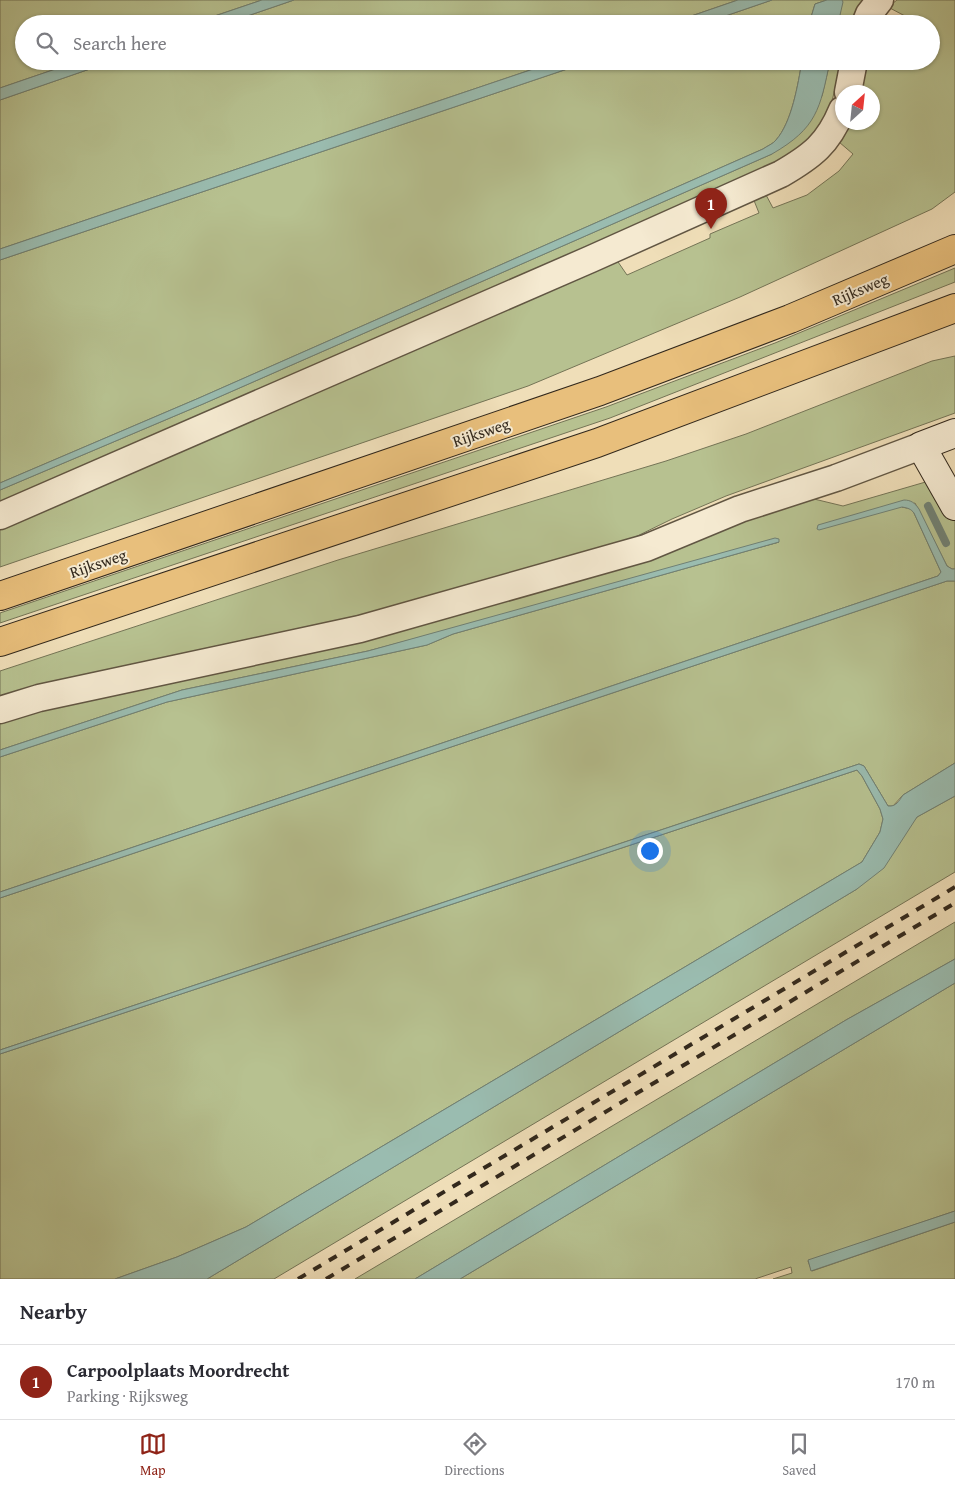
<!DOCTYPE html>
<html lang="en">
<head>
<meta charset="utf-8">
<style>
	:root { --surface:#fff; --page:#f7f7f7; --text:#2b2b33; --muted:#7c7c81; --line:#e1e1e2; --accent:#8f2418 }
	body { margin:0; font-family:"Gentium Book Plus",serif; background:var(--page); color:var(--text) }
	.compass { position:absolute; left:835px; top:85px; width:45px; height:45px; border-radius:50%; background:var(--surface); box-shadow:0 1px 4px #0004; rotate:27deg }
	.you { position:absolute; left:649px; top:850px; width:18px; height:18px; margin:-12px; border:4px solid #fff; border-radius:50%; background:#1a73e8; box-shadow:0 0 0 8px #1a73e833 }
	.badge { display:grid; place-items:center; width:32px; height:32px; border-radius:50%; background:var(--accent); color:#fff; font-size:16px; font-weight:700 }
	.pin { position:absolute; translate:-50% -41px; filter:drop-shadow(0 1px 2px #0008) }
	.pin::after { content:''; position:absolute; top:26px; width:18px; height:15px; background:inherit; clip-path:polygon(0 0,100% 0,50% 100%) }
	.list { margin:0; padding:0; list-style:none }
	h2 { display:flex; justify-content:space-between; align-items:center; height:65px; margin:0; padding:0 20px; font-size:21px }
	h2 small { font-size:16px; font-weight:400; color:var(--muted) }
	.list li { display:grid; grid-template-columns:32px 1fr auto; gap:15px; align-items:center; box-sizing:border-box; height:75px; padding:0 20px; border-top:1px solid var(--line) }
	.list b { display:block; font-size:19px; white-space:nowrap }
	.list p { margin:0; font-size:16px; white-space:nowrap; color:var(--muted) }
	.list em { font-size:16px; font-style:normal; color:var(--muted) }
	.icon { flex:none; width:28px; height:28px; fill:none; stroke:currentColor; stroke-width:2; stroke-linecap:round; stroke-linejoin:round }
	.map { position:relative; flex:none; width:955px; height:1279px; overflow:hidden }
	.search { position:absolute; background:var(--surface); box-shadow:0 1px 4px #0004; left:15px; right:15px; top:15px; height:55px; display:flex; align-items:center; gap:12px; box-sizing:border-box; padding:0 18px; border-radius:28px; color:var(--muted); font-size:19px }
	.sheet { height:140px; background:var(--surface) }
	nav { display:flex; justify-content:space-around; align-items:center; box-sizing:border-box; height:70px; border-top:1px solid var(--line); background:var(--surface); font-size:14px; color:var(--muted) }
	nav a { display:grid; justify-items:center; gap:2px }
	nav .on { color:var(--accent) }
	.map>svg:first-child { display:block }
	.green { fill:#b7c190; stroke:#747456 }
	.water { fill:#9abcb0; stroke:#708175 }
	.lines { fill:none; stroke-linecap:round; stroke-linejoin:round }
	.stream { stroke:#708175; stroke-width:8 }
	.street-casing { stroke:#615643; stroke-width:29 }
	.secondary-casing { stroke:#32281c; stroke-width:30 }
	.highway-casing { stroke:#32281c; stroke-width:30 }
	.street { stroke:#f5ead1; stroke-width:26 }
	.secondary { stroke:#f5ead1; stroke-width:28 }
	.highway { stroke:#e8bf7c; stroke-width:28 }
	.rail { stroke:#32281c; stroke-width:4; stroke-dasharray:9 9; stroke-linecap:butt }
	.labels { text-anchor:middle; stroke-width:4; stroke-linejoin:round; paint-order:stroke }
	.street-label { font-size:16px; fill:#32281c; stroke:#f5ead1 }
</style>
</head>
<body>
<div class="map">
<svg width="955" height="1279" viewBox="0 0 955 1279">
	<rect width="100%" height="100%" fill="#efdeb8"/>
	<filter id="stains"><feTurbulence type="fractalNoise" baseFrequency=".004" numOctaves="4"/><feColorMatrix values="0 0 0 0 .2 0 0 0 0 .09 0 0 0 0 .02 0 0 0 .5 -.17"/></filter>
	<radialGradient id="worn" r=".72"><stop offset=".6" stop-color="#630" stop-opacity="0"/><stop offset="1" stop-color="#630" stop-opacity=".3"/></radialGradient>
	<g class="green">
		<path d="M0 0H262L191 24H24V61H79L0 88Z"/>
		<path d="M294 0H738L668 24H224Z"/>
		<path d="M772 0H827L815 4 809 24H702Z"/>
		<path d="M842 0H863L851 24H838Z"/>
		<path d="M897 0H955V192L932 209 740 297 528 386 0 567V527L616 259 627 275 710 238V234L759 213 753 198 765 193 773 208 807 195 839 171 853 154 839 142 849 123 872 122V92H860L866 61H931V24H899L905 16 888 7Z"/>
		<path d="M113 61H557L0 249V100Z"/>
		<path d="M591 61H802C798 84 792 122 776 140 773 144 767 146 763 149L199 398 0 483V260Z"/>
		<path d="M830 61H841L831 106 825 119 808 143 776 163 0 506V490L203 404 772 154 822 96Z"/>
		<path d="M955 268V282L610 418 0 623V613L606 407 775 343Z"/>
		<path d="M955 356V413L726 496 672 519 625 542 433 598 298 632 0 698V671L338 560 666 461 746 434 932 361Z"/>
		<path d="M929 481 944 501 955 521V569H952L947 566 915 503 902 507 911 509 914 513 941 572 938 576 0 892V757L167 702 427 645 453 634 779 542 368 651 182 690 0 750V719L739 522 814 499 843 506Z"/>
		<path d="M947 581H955V763L903 795 893 806H888L864 766 859 764 0 1050V898Z"/>
		<path d="M857 770 862 776 880 809 883 819 880 832 862 862 246 1227 177 1257 115 1279H0V1054Z"/>
		<path d="M955 796V872L274 1279H207L857 889 917 817Z"/>
		<path d="M955 922V959L846 1020 415 1279H355Z"/>
		<path d="M955 983V1211L808 1261 812 1271 955 1222V1279H773L792 1273 791 1267 755 1279H460Z"/>
	</g>
	<g class="water">
		<path d="M262 0H294L224 24H191Z"/>
		<path d="M738 0H772L702 24H668Z"/>
		<path d="M827 0H842L843 2 838 24H809L815 4Z"/>
		<path d="M79 61H113L0 100V88Z"/>
		<path d="M557 61H591L0 260V249Z"/>
		<path d="M802 61H830C820 109 817 128 772 154L203 404 0 490V483L199 398 763 149C767 146 773 144 776 140 792 122 798 84 802 61Z"/>
		<path d="M904 500C911 500 915 503 919 509L947 566 952 569H955V581H947L0 898V892L938 576 941 572 914 513C911 509 908 508 902 507L819 530 817 529 818 525Z"/>
		<path d="M775 538 779 539V542L453 634 427 645 167 702 0 757V750L182 690 368 651Z"/>
		<path d="M955 763V796L917 817 884 868 857 889 207 1279H115L177 1257 246 1227 862 862 880 832 883 819 880 809 862 776 857 770 0 1054V1050L859 764 864 766 888 806C896 807 899 801 903 795Z"/>
		<path d="M955 959V983L460 1279H415L846 1020Z"/>
		<path d="M955 1211V1222L811 1271 808 1260Z"/>
	</g>
	<g class="lines">
		<path class="stream" d="M928 506 946 543"/>
		<defs>
			<g id="street">
				<path d="M865 24 869 14 880 0"/>
				<path d="M848 92 854 61"/>
				<path d="M0 516 591 259 781 174C812 156 828 144 842 110"/>
				<path d="M0 710 39 698 360 629 646 548 740 509 836 478 921 446"/>
			</g>
			<path id="secondary" d="M955 433 921 446 955 506"/>
			<g id="highway">
				<path d="M0 596 600 391 790 319 955 249"/>
				<path d="M0 642 597 443 955 308"/>
			</g>
		</defs>
		<use href="#street" class="street-casing"/>
		<use href="#secondary" class="secondary-casing"/>
		<use href="#highway" class="highway-casing"/>
		<use href="#street" class="street"/>
		<use href="#secondary" class="secondary"/>
		<use href="#highway" class="highway"/>
		<g class="rail">
			<path d="M298 1279 955 887"/>
			<path d="M326 1279 955 903"/>
		</g>
	</g>
	<g class="labels">
		<g class="street-label">
			<text transform="translate(860 289) rotate(-23)" y="6">Rijksweg</text>
			<text transform="translate(481 432) rotate(-19)" y="6">Rijksweg</text>
			<text transform="translate(98 563) rotate(-19)" y="6">Rijksweg</text>
		</g>
	</g>
	<rect width="100%" height="100%" filter="url(#stains)"/>
	<rect width="100%" height="100%" fill="url(#worn)"/>
</svg>
<svg class="compass" viewBox="-18 -18 36 36"><path d="M0-13l5 13h-10z" fill="#e53935"/><path d="M0 13l5-13h-10z" fill="#7c7c81"/></svg>
<div class="you"></div>
<div class="pin badge" style="left:711px;top:229px">1</div>
<div class="search"><svg class="icon" aria-label="search" viewBox="0 0 24 24"><circle cx="10" cy="10" r="6"/><path d="M15 15l6 6"/></svg>Search here</div>
</div>
<section class="sheet">
<h2>Nearby<small></small></h2>
<ul class="list">
<li><span class="badge">1</span><div><b>Carpoolplaats Moordrecht</b><p>Parking · Rijksweg</p></div><em>170 m</em></li>
</ul>
</section>
<nav>
<a class="on"><svg class="icon" aria-label="map" viewBox="0 0 24 24"><path d="M3 6l6-2 6 2 6-2v14l-6 2-6-2-6 2zM9 4v14M15 6v14"/></svg>Map</a>
<a><svg class="icon" aria-label="directions" viewBox="0 0 24 24"><path d="M12 3l9 9-9 9-9-9zM9 14v-3h6M13 9l2 2-2 2"/></svg>Directions</a>
<a><svg class="icon" aria-label="saved" viewBox="0 0 24 24"><path d="M7 4h10v16l-5-4-5 4z"/></svg>Saved</a>
</nav>
</body>
</html>
